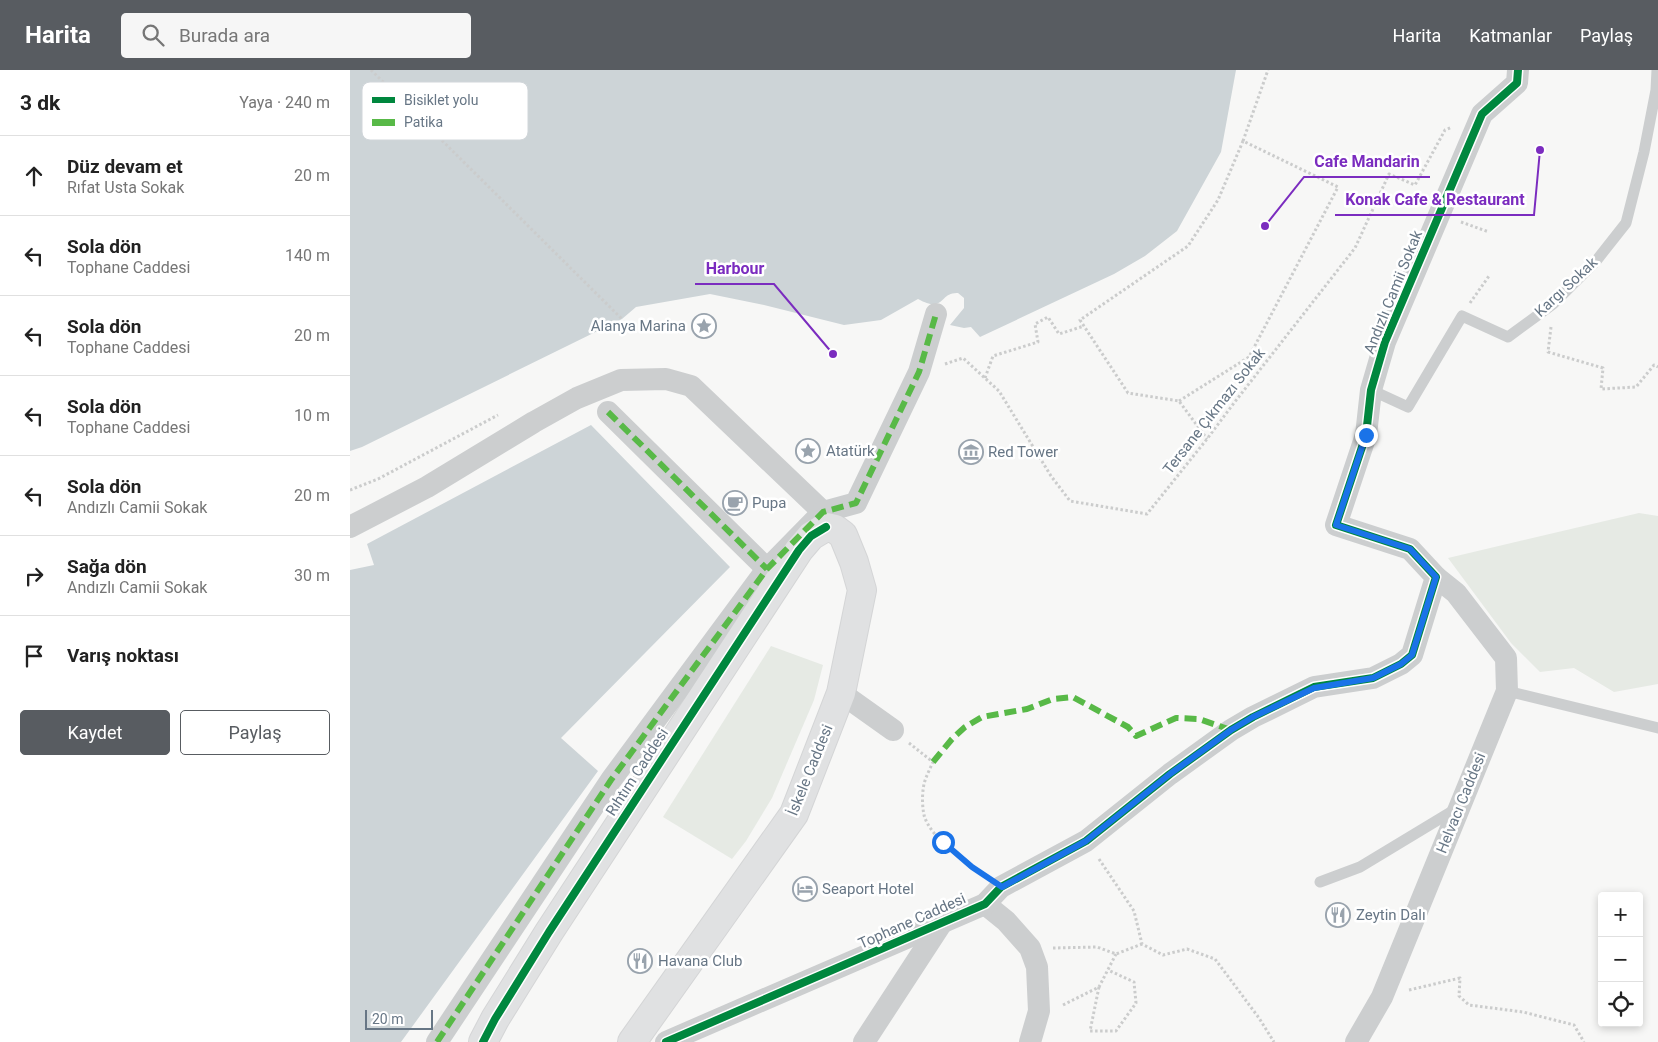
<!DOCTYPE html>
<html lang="tr">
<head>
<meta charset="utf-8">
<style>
	:root { --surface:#fff; --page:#f6f6f6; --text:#222; --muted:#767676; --line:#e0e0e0; --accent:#585c61 }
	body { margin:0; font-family:Roboto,sans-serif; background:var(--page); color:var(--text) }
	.controls { position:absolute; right:15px; bottom:15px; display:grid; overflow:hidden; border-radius:5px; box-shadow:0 2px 8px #0003 }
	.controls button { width:45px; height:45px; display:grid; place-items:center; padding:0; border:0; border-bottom:1px solid var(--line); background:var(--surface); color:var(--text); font:25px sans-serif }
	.scale { position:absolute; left:15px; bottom:12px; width:68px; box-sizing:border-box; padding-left:5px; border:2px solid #677685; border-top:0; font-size:14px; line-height:18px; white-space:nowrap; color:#677685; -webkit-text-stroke:4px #fff; paint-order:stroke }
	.stop { position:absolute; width:15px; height:15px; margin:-11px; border:4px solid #1a73e8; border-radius:50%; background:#fff }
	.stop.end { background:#1a73e8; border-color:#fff; box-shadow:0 1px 5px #0008 }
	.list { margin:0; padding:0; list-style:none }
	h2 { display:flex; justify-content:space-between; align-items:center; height:65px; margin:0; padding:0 20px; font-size:21px }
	h2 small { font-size:16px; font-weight:400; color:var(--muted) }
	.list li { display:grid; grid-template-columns:32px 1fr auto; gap:15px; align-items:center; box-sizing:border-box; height:80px; padding:0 20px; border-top:1px solid var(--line) }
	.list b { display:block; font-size:19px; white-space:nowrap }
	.list p { margin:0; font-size:16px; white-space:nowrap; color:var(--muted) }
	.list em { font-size:16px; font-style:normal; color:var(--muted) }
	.actions { display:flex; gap:10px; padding:15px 20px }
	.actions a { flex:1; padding:11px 0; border:1px solid var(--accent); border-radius:5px; text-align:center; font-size:18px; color:var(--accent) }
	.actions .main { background:var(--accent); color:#fff }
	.icon { flex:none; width:28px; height:28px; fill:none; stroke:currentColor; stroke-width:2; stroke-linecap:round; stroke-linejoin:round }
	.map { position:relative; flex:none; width:1308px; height:972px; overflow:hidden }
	header { display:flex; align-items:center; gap:30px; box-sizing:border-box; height:70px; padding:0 25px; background:var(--accent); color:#fff }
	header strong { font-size:24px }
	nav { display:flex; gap:28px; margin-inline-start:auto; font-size:18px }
	.search { width:350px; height:45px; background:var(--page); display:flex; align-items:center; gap:12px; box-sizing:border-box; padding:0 18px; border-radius:5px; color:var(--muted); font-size:19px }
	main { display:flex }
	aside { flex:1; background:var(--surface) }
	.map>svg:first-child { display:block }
	.green { fill:#e6eae4 }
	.water { fill:#cdd4d7 }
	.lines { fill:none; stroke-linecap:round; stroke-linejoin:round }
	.secondary-casing { stroke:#d4d5d6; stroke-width:30 }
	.path { stroke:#cbcccc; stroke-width:3; stroke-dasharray:2.5 2.5; stroke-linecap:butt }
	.lane { stroke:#cccecf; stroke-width:11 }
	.street { stroke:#cccecf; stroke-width:22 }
	.secondary { stroke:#e0e1e2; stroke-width:28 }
	.quiet { stroke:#58b947; stroke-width:6; stroke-dasharray:12 6; stroke-linecap:butt }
	.cycleway-casing { stroke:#fff; stroke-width:11 }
	.cycleway { stroke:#00873e; stroke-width:8 }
	.route { stroke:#1a73e8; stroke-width:6 }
	.labels { text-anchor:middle; stroke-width:5; stroke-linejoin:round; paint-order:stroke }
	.street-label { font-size:15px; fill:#677685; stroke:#fff }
	.poi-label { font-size:15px; fill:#677685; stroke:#fff; text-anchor:start }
	.key { fill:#fff; stroke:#d1d6da; stroke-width:1 }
	.key-label { font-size:14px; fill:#677685 }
	.leader { fill:none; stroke:#7b2cbf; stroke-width:2 }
	.callout-dot { fill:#7b2cbf; stroke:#fff; stroke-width:2 }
	.callout-label { font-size:16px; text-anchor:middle; font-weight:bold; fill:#7b2cbf; stroke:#fff; stroke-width:5; stroke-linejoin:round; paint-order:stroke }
</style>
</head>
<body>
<header>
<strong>Harita</strong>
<div class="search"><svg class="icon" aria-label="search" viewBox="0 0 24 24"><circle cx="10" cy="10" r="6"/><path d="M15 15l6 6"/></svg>Burada ara</div>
<nav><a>Harita</a><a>Katmanlar</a><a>Paylaş</a></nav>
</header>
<main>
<aside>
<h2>3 dk<small>Yaya · 240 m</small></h2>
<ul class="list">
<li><svg class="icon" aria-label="ahead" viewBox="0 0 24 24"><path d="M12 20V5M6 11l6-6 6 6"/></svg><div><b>Düz devam et</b><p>Rıfat Usta Sokak</p></div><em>20 m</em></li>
<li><svg class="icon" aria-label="left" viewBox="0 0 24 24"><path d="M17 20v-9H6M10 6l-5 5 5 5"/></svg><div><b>Sola dön</b><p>Tophane Caddesi</p></div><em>140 m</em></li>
<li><svg class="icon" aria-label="left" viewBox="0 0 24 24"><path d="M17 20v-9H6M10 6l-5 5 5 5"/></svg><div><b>Sola dön</b><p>Tophane Caddesi</p></div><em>20 m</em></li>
<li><svg class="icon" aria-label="left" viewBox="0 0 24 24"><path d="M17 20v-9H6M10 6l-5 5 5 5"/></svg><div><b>Sola dön</b><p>Tophane Caddesi</p></div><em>10 m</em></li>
<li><svg class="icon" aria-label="left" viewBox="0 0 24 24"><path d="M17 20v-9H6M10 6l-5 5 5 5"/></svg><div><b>Sola dön</b><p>Andızlı Camii Sokak</p></div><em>20 m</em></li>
<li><svg class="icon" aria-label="right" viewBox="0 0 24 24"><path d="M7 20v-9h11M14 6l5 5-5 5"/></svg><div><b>Sağa dön</b><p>Andızlı Camii Sokak</p></div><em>30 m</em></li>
<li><svg class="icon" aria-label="arrive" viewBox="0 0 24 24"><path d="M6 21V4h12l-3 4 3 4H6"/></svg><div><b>Varış noktası</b></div></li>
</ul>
<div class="actions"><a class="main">Kaydet</a><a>Paylaş</a></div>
</aside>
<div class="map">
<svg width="1308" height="972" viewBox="0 0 1308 972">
	<rect width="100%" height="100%" fill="#f7f7f6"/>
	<g class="green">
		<path d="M1289 443 1308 446V614L1264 622 1224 598 1190 602 1161 573 1098 488Z"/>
		<path d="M421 576 473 595 464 630 422 728 396 771 382 789 313 747Z"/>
	</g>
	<g class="water">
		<path d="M0 0H886L871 82 827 161 795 186 764 204 630 267 621 257 614 258 600 255 614 238V228L608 223C589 222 595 244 568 229L531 250 494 255 414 235 360 224 286 237 272 249 12 377 0 381Z"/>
		<path d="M241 355 380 497 211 668 248 701 51 972H0V500L24 495 17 474Z"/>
	</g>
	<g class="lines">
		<defs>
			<path id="secondary" d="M133 972 145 949 199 862 449 480 461 466 476 457 485 459 493 465 504 492 512 520 491 623 444 744 282 972"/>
		</defs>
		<use href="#secondary" class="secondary-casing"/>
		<g class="path">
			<path d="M21 0 272 249"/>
			<path d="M893 71 918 0"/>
			<path d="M1111 152 1139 162"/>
			<path d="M1120 233 1139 206"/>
			<path d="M1201 257 1198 282 1253 298 1251 319 1286 317 1304 295 1308 297"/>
			<path d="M595 294 613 288 649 321 701 406 720 431 797 444 857 369 884 333 1005 178 1039 104 1065 115 1095 60 1102 57"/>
			<path d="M635 308 643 286 688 272 685 254 698 247 709 264 734 256"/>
			<path d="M829 331 899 287 988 117 893 71 868 130 838 176 730 250 778 323 829 331 857 369"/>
			<path d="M0 420 28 409 148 345"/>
			<path d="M559 673 583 692C580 699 576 706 574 714 572 724 572 735 574 745 580 768 616 792 634 805"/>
			<path d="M749 789 784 841 792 874 813 885 837 879 865 889 909 948 924 972"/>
			<path d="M703 878 747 877 766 884 792 874"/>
			<path d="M749 917 740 961H766L786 933 784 912 758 900"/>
			<path d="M1059 920 1110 908 1109 926 1119 935 1173 942 1224 955 1234 972"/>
			<path d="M713 935 749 917 766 884"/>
		</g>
		<g class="lane">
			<path d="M1021 320 1058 337 1112 246 1158 267 1203 234 1246 191 1276 153 1294 82 1306 20 1307 0"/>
			<path d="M1157 621 1308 658"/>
			<path d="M970 812 1010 797 1106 739"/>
		</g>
		<g class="street">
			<path d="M258 342 417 499"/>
			<path d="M0 457 77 417 184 352 227 328 271 310 316 309 341 316 473 442 476 456"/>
			<path d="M491 623 543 660"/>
			<path d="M635 834 656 851 680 878 687 897 689 941 680 972"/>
			<path d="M87 972 261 710 417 499 473 442 506 433 569 302 586 244"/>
			<path d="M316 972 635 834 651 817 736 771 820 704 881 660 903 647 964 617 1023 608 1051 594 1062 585 1086 507 1060 479 986 455 1016 365 1021 320 1035 272 1132 44 1167 13 1168 0"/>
			<path d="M514 972 591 854"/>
			<path d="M1006 972 1032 927 1157 621 1156 588 1106 523 1086 507"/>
		</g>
		<use href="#secondary" class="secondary"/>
		<g class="quiet">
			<path d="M258 342 417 499"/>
			<path d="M583 692 602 669 615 657 632 647 677 639 703 629 723 627 778 657 786 666 826 648 849 649 881 660"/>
			<path d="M87 972 261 710 417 499 473 442 506 433 569 302 586 244"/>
		</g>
		<defs>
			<g id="cycleway">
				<path d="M133 972 145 949 199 862 449 480 461 466 476 457"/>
				<path d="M316 972 635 834 651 817 736 771 820 704 881 660 903 647 964 617 1023 608 1051 594 1062 585 1086 507 1060 479 986 455 1016 365 1021 320 1035 272 1132 44 1167 13 1168 0"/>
			</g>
		</defs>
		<use href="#cycleway" class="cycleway-casing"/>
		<use href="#cycleway" class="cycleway"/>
	</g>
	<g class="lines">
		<path class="route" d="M593 772 622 797 652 817 736 771 820 704 881 660 903 647 964 618 1023 608 1051 594 1062 585 1086 507 1060 479 986 455 1016 365"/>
	</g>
	<defs>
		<symbol id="sight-ring" viewBox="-11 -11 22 22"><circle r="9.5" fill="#fff" stroke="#99a3ad" stroke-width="1.5"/><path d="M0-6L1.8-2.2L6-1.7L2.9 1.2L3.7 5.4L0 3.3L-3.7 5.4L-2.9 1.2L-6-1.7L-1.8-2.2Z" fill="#99a3ad"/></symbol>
		<symbol id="museum-ring" viewBox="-11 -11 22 22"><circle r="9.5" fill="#fff" stroke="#99a3ad" stroke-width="1.5"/><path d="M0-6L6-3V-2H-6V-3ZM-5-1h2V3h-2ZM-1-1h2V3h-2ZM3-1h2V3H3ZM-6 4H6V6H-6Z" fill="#99a3ad"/></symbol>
		<symbol id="cafe-ring" viewBox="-11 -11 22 22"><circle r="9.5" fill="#fff" stroke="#99a3ad" stroke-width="1.5"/><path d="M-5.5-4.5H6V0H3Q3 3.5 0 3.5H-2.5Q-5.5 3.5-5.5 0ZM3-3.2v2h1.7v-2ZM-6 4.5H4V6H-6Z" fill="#99a3ad"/></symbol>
		<symbol id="hotel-ring" viewBox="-11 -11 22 22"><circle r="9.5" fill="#fff" stroke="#99a3ad" stroke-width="1.5"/><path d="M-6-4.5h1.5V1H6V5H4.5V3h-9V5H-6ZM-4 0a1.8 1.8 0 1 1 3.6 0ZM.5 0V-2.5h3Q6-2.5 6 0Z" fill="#99a3ad"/></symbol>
		<symbol id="restaurant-ring" viewBox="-11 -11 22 22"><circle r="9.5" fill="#fff" stroke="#99a3ad" stroke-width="1.5"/><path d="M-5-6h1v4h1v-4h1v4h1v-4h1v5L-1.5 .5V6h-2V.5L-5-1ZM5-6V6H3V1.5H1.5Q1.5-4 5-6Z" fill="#99a3ad"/></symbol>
	</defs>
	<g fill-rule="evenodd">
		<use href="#sight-ring" x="340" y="242" width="28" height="28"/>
		<use href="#sight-ring" x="444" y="367" width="28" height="28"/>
		<use href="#museum-ring" x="607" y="368" width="28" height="28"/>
		<use href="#cafe-ring" x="371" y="419" width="28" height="28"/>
		<use href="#hotel-ring" x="441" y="805" width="28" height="28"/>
		<use href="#restaurant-ring" x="974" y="831" width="28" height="28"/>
		<use href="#restaurant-ring" x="276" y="877" width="28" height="28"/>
	</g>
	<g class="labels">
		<g class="street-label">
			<text transform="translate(1216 217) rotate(-43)" y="5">Kargı Sokak</text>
			<text transform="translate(1043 222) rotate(-68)" y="5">Andızlı Camii Sokak</text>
			<text transform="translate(864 341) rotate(-52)" y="5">Tersane Çıkmazı Sokak</text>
			<text transform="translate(460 700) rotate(-68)" y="5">İskele Caddesi</text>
			<text transform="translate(287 702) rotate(-57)" y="5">Rıhtım Caddesi</text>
			<text transform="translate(1111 733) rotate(-68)" y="5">Helvacı Caddesi</text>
			<text transform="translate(562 851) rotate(-24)" y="5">Tophane Caddesi</text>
		</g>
		<g class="poi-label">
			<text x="336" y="261" text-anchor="end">Alanya Marina</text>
			<text x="476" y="386">Atatürk</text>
			<text x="638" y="387">Red Tower</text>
			<text x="402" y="438">Pupa</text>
			<text x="472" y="824">Seaport Hotel</text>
			<text x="1006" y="850">Zeytin Dalı</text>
			<text x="308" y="896">Havana Club</text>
		</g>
	</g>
	<rect x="12" y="12" width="166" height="58" rx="8" class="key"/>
	<rect x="22" y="27" width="23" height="6" fill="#00873e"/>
	<rect x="22" y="49" width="23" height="7" fill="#58b947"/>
	<g class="key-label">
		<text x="54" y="35">Bisiklet yolu</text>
		<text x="54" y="57">Patika</text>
	</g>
	<path class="leader" d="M915 156L954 107H1080M1190 80L1184 145H985M483 284L424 214H345"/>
	<g class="callout-dot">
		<circle cx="915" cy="156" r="5"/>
		<circle cx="1190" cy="80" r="5"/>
		<circle cx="483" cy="284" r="5"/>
	</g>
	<g class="callout-label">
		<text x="1017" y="97">Cafe Mandarin</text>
		<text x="1085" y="135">Konak Cafe &amp; Restaurant</text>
		<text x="385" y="204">Harbour</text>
	</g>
</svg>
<div class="controls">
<button>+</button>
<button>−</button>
<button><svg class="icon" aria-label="locate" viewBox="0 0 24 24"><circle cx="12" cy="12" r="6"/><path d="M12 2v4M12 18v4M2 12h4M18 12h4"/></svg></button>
</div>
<div class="scale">20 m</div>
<div class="stop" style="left:593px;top:772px"></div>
<div class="stop end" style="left:1016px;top:365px"></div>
</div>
</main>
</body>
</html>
